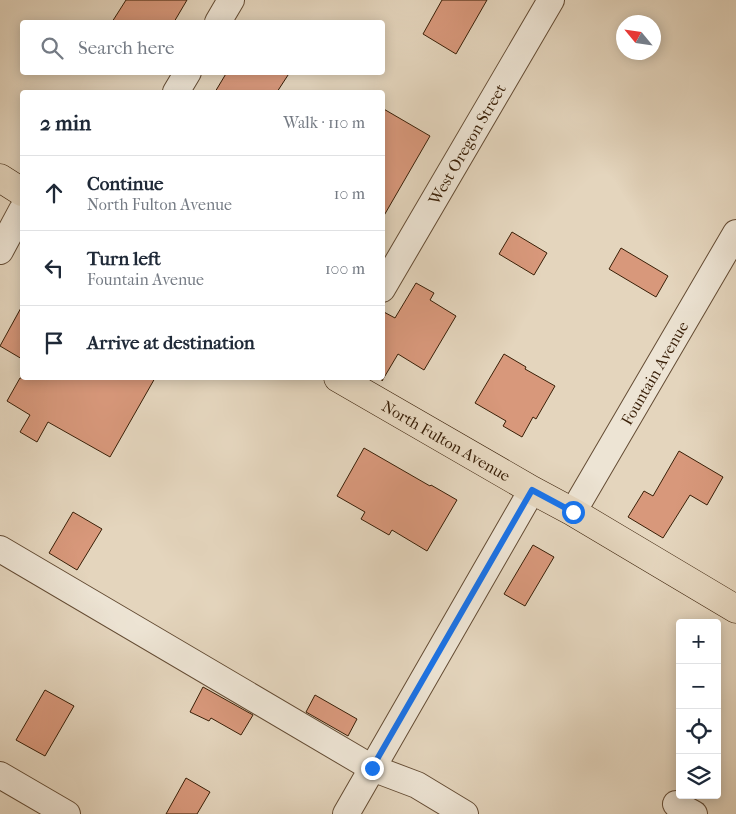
<!DOCTYPE html>
<html lang="en">
<head>
<meta charset="utf-8">
<style>
	:root { --surface:#fff; --page:#f6f6f7; --text:#1f2937; --muted:#747a83; --line:#e0e1e3 }
	body { margin:0; font-family:"IM FELL French Canon",serif; background:var(--page); color:var(--text) }
	.controls { position:absolute; right:15px; bottom:15px; display:grid; overflow:hidden; border-radius:5px; box-shadow:0 2px 12px #0003 }
	.controls button { width:45px; height:45px; display:grid; place-items:center; padding:0; border:0; border-bottom:1px solid var(--line); background:var(--surface); color:var(--text); font:25px sans-serif }
	.compass { position:absolute; left:616px; top:15px; width:45px; height:45px; border-radius:50%; background:var(--surface); box-shadow:0 2px 12px #0003; rotate:299deg }
	.stop { position:absolute; width:15px; height:15px; margin:-11px; border:4px solid #1a73e8; border-radius:50%; background:#fff }
	.stop.end { background:#1a73e8; border-color:#fff; box-shadow:0 1px 5px #0008 }
	.list { margin:0; padding:0; list-style:none }
	h2 { display:flex; justify-content:space-between; align-items:center; height:65px; margin:0; padding:0 20px; font-size:21px }
	h2 small { font-size:16px; font-weight:400; color:var(--muted) }
	.list li { display:grid; grid-template-columns:32px 1fr auto; gap:15px; align-items:center; box-sizing:border-box; height:75px; padding:0 20px; border-top:1px solid var(--line) }
	.list b { display:block; font-size:19px; white-space:nowrap }
	.list p { margin:0; font-size:16px; white-space:nowrap; color:var(--muted) }
	.list em { font-size:16px; font-style:normal; color:var(--muted) }
	.icon { flex:none; width:28px; height:28px; fill:none; stroke:currentColor; stroke-width:2; stroke-linecap:round; stroke-linejoin:round }
	.map { position:relative; flex:none; width:736px; height:814px; overflow:hidden }
	.search { position:absolute; background:var(--surface); box-shadow:0 2px 12px #0003; left:20px; top:20px; width:365px; height:55px; display:flex; align-items:center; gap:12px; box-sizing:border-box; padding:0 18px; border-radius:5px; color:var(--muted); font-size:19px }
	.panel { position:absolute; background:var(--surface); box-shadow:0 2px 12px #0003; left:20px; top:90px; width:365px; height:290px; border-radius:5px }
	.map>svg:first-child { display:block }
	.building { fill:#d8987b; stroke:#391f07 }
	.lines { fill:none; stroke-linecap:round; stroke-linejoin:round }
	.minor-casing { stroke:#644c34; stroke-width:28 }
	.major-casing { stroke:#391f07; stroke-width:29 }
	.minor { stroke:#ede4d4; stroke-width:26 }
	.major { stroke:#e4d5bd; stroke-width:28 }
	.route { stroke:#1a73e8; stroke-width:6 }
	.labels { text-anchor:middle; stroke-width:4; stroke-linejoin:round; paint-order:stroke }
	.street-label { font-size:16px; fill:#391f07; stroke:#ede4d4 }
</style>
</head>
<body>
<div class="map">
<svg width="736" height="814" viewBox="0 0 736 814">
	<rect width="100%" height="100%" fill="#e4d5bd"/>
	<filter id="stains"><feTurbulence type="fractalNoise" baseFrequency=".004" numOctaves="4"/><feColorMatrix values="0 0 0 0 .2 0 0 0 0 .09 0 0 0 0 .02 0 0 0 .5 -.17"/></filter>
	<radialGradient id="worn" r=".72"><stop offset=".6" stop-color="#630" stop-opacity="0"/><stop offset="1" stop-color="#630" stop-opacity=".3"/></radialGradient>
	<g class="building">
		<path d="M126 0H187L174 22H112Z"/>
		<path d="M442 0H487L456 54 423 34Z"/>
		<path d="M227 72H290L277 92H215Z"/>
		<path d="M382 108 430 136 382 219Z"/>
		<path d="M512 232 547 253 534 275 499 254Z"/>
		<path d="M621 248 668 276 656 297 609 269Z"/>
		<path d="M416 283 434 293 430 300 456 316 424 370 398 354 382 381V311L395 318Z"/>
		<path d="M22 306V359L0 346Z"/>
		<path d="M504 354 526 367 525 369 555 386 536 419 533 417 522 437 503 426 506 421 475 403Z"/>
		<path d="M20 378H155L110 457 48 422 37 442 20 432 30 415 7 401Z"/>
		<path d="M364 448 430 486 431 485 457 500 427 551 392 530 389 535 361 519 365 512 337 496Z"/>
		<path d="M679 451 723 477 707 505 690 495 663 538 628 517 644 491 653 496Z"/>
		<path d="M73 512 102 529 77 570 49 553Z"/>
		<path d="M533 545 554 557 525 606 504 594Z"/>
		<path d="M203 687 253 715 241 735 211 718 209 721 190 712Z"/>
		<path d="M45 690 74 706 45 756 16 740Z"/>
		<path d="M315 695 357 719 348 736 306 712Z"/>
		<path d="M186 778 210 792 197 814H166Z"/>
	</g>
	<g class="lines">
		<defs>
			<g id="minor">
				<path d="M218 22 231 0"/>
				<path d="M176 92 188 72"/>
				<path d="M0 251 22 210"/>
				<path id="s1" d="M382 289 551 0"/>
				<path id="s2" d="M573 512 736 233"/>
				<path d="M0 549 372 768 417 785 465 814"/>
				<path d="M0 775 67 814"/>
				<path d="M676 804 694 814"/>
				<path d="M346 814 532 490"/>
			</g>
			<g id="major">
				<path d="M0 178 22 192"/>
				<path id="s3" d="M338 378 532 490 573 512 736 609"/>
			</g>
		</defs>
		<use href="#minor" class="minor-casing"/>
		<use href="#major" class="major-casing"/>
		<use href="#minor" class="minor"/>
		<use href="#major" class="major"/>
	</g>
	<g class="lines">
		<path class="route" d="M372 768 532 490 573 512"/>
	</g>
	<g class="labels">
		<g class="street-label">
			<text dy="6" stroke="none"><textPath href="#s1" startOffset="168">West Oregon Street</textPath></text>
			<text dy="6" stroke="none"><textPath href="#s2" startOffset="161">Fountain Avenue</textPath></text>
			<text dy="6" stroke="none"><textPath href="#s3" startOffset="125">North Fulton Avenue</textPath></text>
		</g>
	</g>
	<rect width="100%" height="100%" filter="url(#stains)"/>
	<rect width="100%" height="100%" fill="url(#worn)"/>
</svg>
<div class="controls">
<button>+</button>
<button>−</button>
<button><svg class="icon" aria-label="locate" viewBox="0 0 24 24"><circle cx="12" cy="12" r="6"/><path d="M12 2v4M12 18v4M2 12h4M18 12h4"/></svg></button>
<button><svg class="icon" aria-label="layers" viewBox="0 0 24 24"><path d="M12 4l9 5-9 5-9-5zM3 14l9 5 9-5"/></svg></button>
</div>
<svg class="compass" viewBox="-18 -18 36 36"><path d="M0-13l5 13h-10z" fill="#e53935"/><path d="M0 13l5-13h-10z" fill="#747a83"/></svg>
<div class="stop" style="left:573px;top:512px"></div>
<div class="stop end" style="left:372px;top:768px"></div>
<div class="search"><svg class="icon" aria-label="search" viewBox="0 0 24 24"><circle cx="10" cy="10" r="6"/><path d="M15 15l6 6"/></svg>Search here</div>
<section class="panel">
<h2>2 min<small>Walk · 110 m</small></h2>
<ul class="list">
<li><svg class="icon" aria-label="ahead" viewBox="0 0 24 24"><path d="M12 20V5M6 11l6-6 6 6"/></svg><div><b>Continue</b><p>North Fulton Avenue</p></div><em>10 m</em></li>
<li><svg class="icon" aria-label="left" viewBox="0 0 24 24"><path d="M17 20v-9H6M10 6l-5 5 5 5"/></svg><div><b>Turn left</b><p>Fountain Avenue</p></div><em>100 m</em></li>
<li><svg class="icon" aria-label="arrive" viewBox="0 0 24 24"><path d="M6 21V4h12l-3 4 3 4H6"/></svg><div><b>Arrive at destination</b></div></li>
</ul>
</section>
</div>
</body>
</html>
